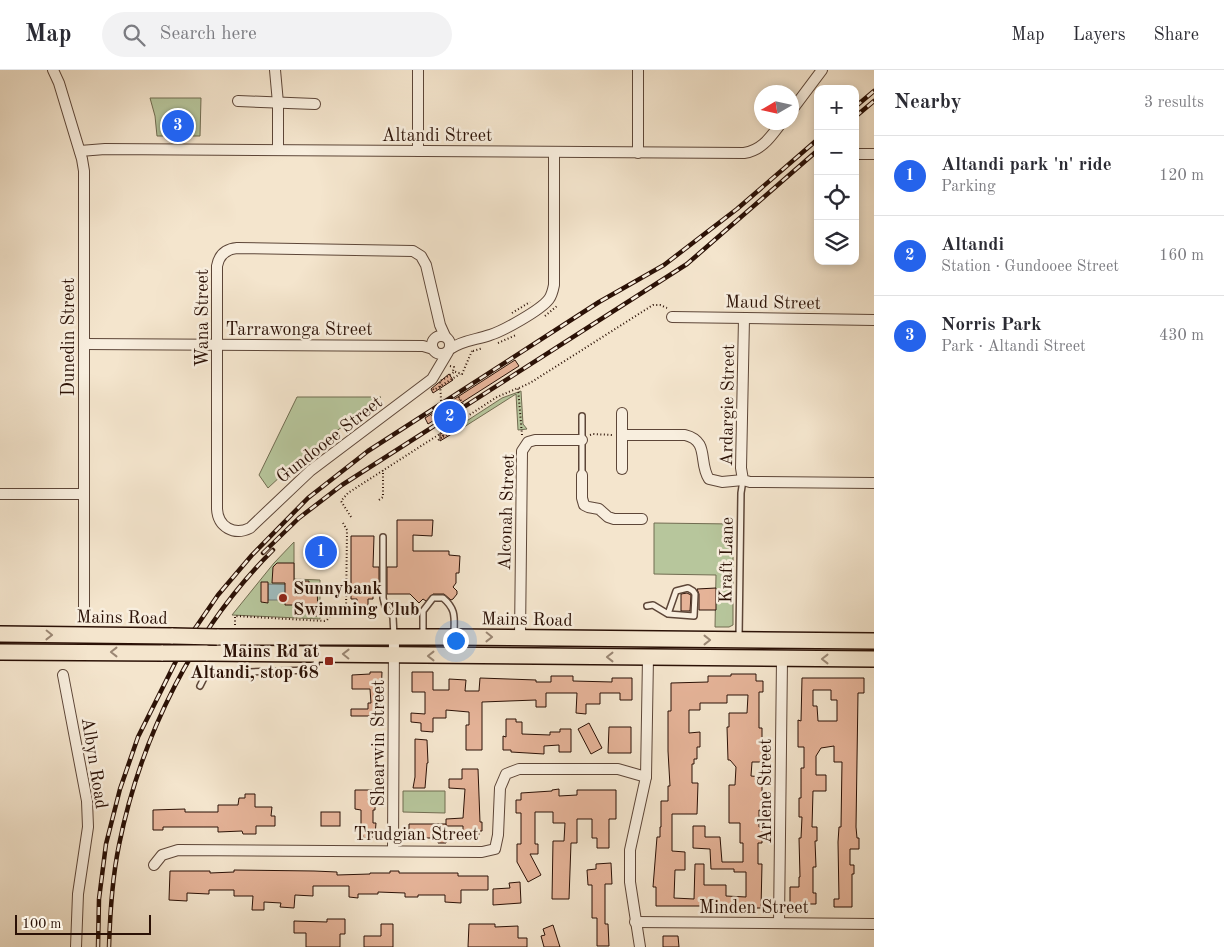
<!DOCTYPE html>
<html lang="en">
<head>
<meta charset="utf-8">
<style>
	:root { --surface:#fff; --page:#f2f2f3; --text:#2b2b33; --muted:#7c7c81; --line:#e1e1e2; --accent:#2563eb }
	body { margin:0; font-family:"Old Standard TT",serif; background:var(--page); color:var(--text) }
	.controls { position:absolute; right:15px; top:15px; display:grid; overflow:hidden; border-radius:10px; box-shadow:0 2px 8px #0003 }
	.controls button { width:45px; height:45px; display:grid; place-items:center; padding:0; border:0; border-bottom:1px solid var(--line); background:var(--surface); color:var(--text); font:25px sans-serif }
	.compass { position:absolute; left:754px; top:15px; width:45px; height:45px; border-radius:50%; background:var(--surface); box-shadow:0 2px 8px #0003; rotate:261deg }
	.scale { position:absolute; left:15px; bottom:12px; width:136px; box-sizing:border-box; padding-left:5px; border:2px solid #2b1106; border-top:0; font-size:14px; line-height:18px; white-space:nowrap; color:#2b1106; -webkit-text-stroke:4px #f8eede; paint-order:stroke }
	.you { position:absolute; left:455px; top:570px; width:18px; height:18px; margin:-12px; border:4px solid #fff; border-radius:50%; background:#1a73e8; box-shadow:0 0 0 8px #1a73e833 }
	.badge { display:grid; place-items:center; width:32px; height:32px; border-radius:50%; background:var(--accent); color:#fff; font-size:16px; font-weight:700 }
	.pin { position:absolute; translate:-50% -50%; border:2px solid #fff; box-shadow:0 1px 5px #0006 }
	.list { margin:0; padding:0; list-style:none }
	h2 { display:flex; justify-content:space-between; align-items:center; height:65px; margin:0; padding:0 20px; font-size:21px }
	h2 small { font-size:16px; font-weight:400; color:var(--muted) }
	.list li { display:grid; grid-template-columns:32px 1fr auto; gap:15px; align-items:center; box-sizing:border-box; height:80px; padding:0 20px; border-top:1px solid var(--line) }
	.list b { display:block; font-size:19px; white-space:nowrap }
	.list p { margin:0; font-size:16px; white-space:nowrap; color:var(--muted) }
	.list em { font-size:16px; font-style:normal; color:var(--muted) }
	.icon { flex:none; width:28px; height:28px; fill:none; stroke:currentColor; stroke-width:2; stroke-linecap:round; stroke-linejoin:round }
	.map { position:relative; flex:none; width:874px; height:877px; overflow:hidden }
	header { display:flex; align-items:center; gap:30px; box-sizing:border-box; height:70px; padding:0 25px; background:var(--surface); border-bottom:1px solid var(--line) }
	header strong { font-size:24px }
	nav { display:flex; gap:28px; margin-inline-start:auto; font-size:18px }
	.search { width:350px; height:45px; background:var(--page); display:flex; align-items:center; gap:12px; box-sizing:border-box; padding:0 18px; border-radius:28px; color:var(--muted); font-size:19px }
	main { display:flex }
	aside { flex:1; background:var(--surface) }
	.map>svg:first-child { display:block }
	.green { fill:#b7c69c; stroke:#716c51 }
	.water { fill:#9fbdc0; stroke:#717876 }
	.building { fill:#e5b398; stroke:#2b1106; fill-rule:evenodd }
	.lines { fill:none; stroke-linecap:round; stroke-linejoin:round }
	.lane-casing { stroke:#5d4638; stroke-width:8 }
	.street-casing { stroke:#5d4638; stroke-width:12 }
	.primary-casing { stroke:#2b1106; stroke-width:18 }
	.path { stroke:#2b1106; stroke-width:2; stroke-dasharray:1 2.5; stroke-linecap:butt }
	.lane { stroke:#f8eede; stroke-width:5 }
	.street { stroke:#f8eede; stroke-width:10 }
	.primary { stroke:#f4e5cd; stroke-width:15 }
	.rail-casing { stroke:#2b1106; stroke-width:4.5 }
	.rail { stroke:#f8eede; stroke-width:2.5; stroke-dasharray:8; stroke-linecap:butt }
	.primary-bridge-casing { stroke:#2b1106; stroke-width:18; stroke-linecap:butt }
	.path-bridge { stroke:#2b1106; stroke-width:2; stroke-dasharray:1 2.5; stroke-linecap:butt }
	.primary-bridge { stroke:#f4e5cd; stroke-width:15 }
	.oneway { stroke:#9a8673 }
	.poi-dot { fill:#8f2418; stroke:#f8eede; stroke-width:2 }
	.labels { text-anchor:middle; stroke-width:5; stroke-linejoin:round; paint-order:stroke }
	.street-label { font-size:18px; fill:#2b1106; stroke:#f8eede }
	.poi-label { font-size:18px; font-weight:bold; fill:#2b1106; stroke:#f8eede; text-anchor:start }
</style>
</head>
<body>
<header>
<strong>Map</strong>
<div class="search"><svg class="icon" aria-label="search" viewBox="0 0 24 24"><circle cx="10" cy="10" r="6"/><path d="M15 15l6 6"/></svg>Search here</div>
<nav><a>Map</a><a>Layers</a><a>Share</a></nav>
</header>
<main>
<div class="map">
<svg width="874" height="877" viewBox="0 0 874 877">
	<rect width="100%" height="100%" fill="#f4e5cd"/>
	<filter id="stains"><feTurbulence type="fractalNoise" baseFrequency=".004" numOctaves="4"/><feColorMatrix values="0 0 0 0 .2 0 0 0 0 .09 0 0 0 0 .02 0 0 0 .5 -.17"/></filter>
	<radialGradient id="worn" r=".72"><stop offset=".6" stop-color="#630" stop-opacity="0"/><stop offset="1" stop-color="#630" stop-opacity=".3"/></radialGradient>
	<g class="green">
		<path d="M150 28H201L200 66H157L155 46Z"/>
		<path d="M521 321 523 354 527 359 518 360 516 324 464 357 462 354 502 328Z"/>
		<path d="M297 327H381L296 392 268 418 259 405Z"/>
		<path d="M654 453 733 454V555L729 557H715L716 505 654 504Z"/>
		<path d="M294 472V509L320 510V549L232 545 274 493Z"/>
		<path d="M403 721H445V743L403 742Z"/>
	</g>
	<path class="water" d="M268 514 302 515V530H268Z"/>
	<g class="building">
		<path d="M515 290 519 296 428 354 425 348Z"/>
		<path d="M449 304 453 310 433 323 431 319Z"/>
		<path d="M457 353 460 359 440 371V363Z"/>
		<path d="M397 450H433L432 466 413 465V481H449V485L460 486 459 503H456V513L453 517 457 521V524L453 529 451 530 444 524H433L426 531 423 529 419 533 410 524H387V497H397Z"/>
		<path d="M351 466H374L373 497H379V524H373V529H368V537H357V529H351Z"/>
		<path d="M277 493H294V511H309V514H317L318 546H309V535H285V513H272L273 497Z"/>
		<path d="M261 512H268V533L261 532Z"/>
		<path d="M716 518V540H699V524L697 519Z"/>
		<path d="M687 523 691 525 690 541H681V524Z"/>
		<path d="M370 602H382L380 646H351V639H368V633H371L370 619H352V605L370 604Z"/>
		<path d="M412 602H433V620H449V609L466 610 465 621H479L480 608 536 610V612H551V606H573V611L612 612V608H632V630H620V623H600V634H586V644L576 643 577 623H546V637H536V630L482 632V680H466V655H469V642L446 640V648H433V662L421 661V653L411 652V643L425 644V622H412Z"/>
		<path d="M731 604H756V611H763V622H759V658H762V692H752L751 706 762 707V740H759V757H762V773H758V794H762L761 838H746V836H656V817H653L657 767H660V757H661V731H668V716H670L668 681V641H671V613L708 612V606H731ZM727 625H748L747 643H729V657H727L728 690H730L736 697 735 715H729V753H740V773H743V792H722L720 767H705V756H693V778L710 779 711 799H734V802H746V827L726 826V815H704V794H695L694 829 674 828 675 800H685V782L672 781V744H697L698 713H692V694H694V689H697V677H700V662L689 663V640H700V633H727Z"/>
		<path d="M802 608H864V623H858L856 757 857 768H859V779H850V795H854V804H852V837H834V829H839L838 772 839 757H841L842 692H834V676L821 678 816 686V705H826V721H813L812 757H817V771H815L816 797H813V823H816V834H807V836H790V817H799V807H800L799 768H801L802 747H799V728H801V698H804V677H798V650L801 651ZM813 620H831V630H837V651H818L817 636H813Z"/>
		<path d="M506 649H516V652H522V664L550 665V662H560V659H571V682H559V675L544 676V684L511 682V680H503V666L506 667Z"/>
		<path d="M589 653 602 678 591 684 578 659Z"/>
		<path d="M609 657H631V683H608Z"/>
		<path d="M415 669 427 670 428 693H427L425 718H413L415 707Z"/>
		<path d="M462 699H478L480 752H482V761H479V768H463V756H446V749L463 748 465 719 449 718V709H462Z"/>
		<path d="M559 719V726L577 725V720H616V749H609V778H597V768H592V749H577V773H571L569 829H552L553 771H564L565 753H553V742H535V774H538V784H530L541 805 528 812 517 792V774H521V743H516V730H521V723L552 721V720Z"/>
		<path d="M355 720H372V731H375V740H373V753H376L375 765H372V768H363V765H361V740L355 739Z"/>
		<path d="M245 724H255V737H272L271 746H275V756H256V764H243L242 761 218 762V757H163V760H153V740L185 739V742H218V735H238L239 728H245Z"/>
		<rect x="321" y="742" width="19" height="14"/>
		<path d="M409 754H446V773H438V768H409Z"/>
		<path d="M611 793 612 814H605V854H608L609 876H597V848H592V815H588L587 800 596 799V794Z"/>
		<path d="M234 800 314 801 337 802V805L370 804V803H390V801H399V803H458V806H488V820H461V833L445 832V825H418V827H405V823L378 822V824H358V828L349 827V816H313V826L295 825 294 838 280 837 281 833 264 832V840H252L253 826H234V820H209V824L187 823V831L169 830 170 801H210V803L234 802Z"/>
		<path d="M520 812 521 833 493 835V819L510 818 509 813Z"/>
		<path d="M327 849H345V864H340V877H306V863H294V851L327 852Z"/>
		<path d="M381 854H393V877H364V866H381Z"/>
		<path d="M469 854H495V857L518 856V868H527V877H468Z"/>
		<path d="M553 855 560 877H544L541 866 545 865 543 859Z"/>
		<path d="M663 866H678L679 877H663Z"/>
	</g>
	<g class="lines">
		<defs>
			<g id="lane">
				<path d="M582 346V405"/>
				<path d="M383 467V528L385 536 393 547 394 566"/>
				<path d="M647 536 653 535 668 544 694 546 695 524 693 521 688 518 676 521 668 544"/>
				<path d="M423 566V541L433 528H443C457 540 454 548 454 565"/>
				<path d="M739 567 741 423 743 410"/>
				<path d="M200 616 205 606 250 602 311 600 316 594 317 587"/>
			</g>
			<g id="street">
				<path d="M53 0 59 13 82 89 84 101V539"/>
				<path d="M275 0 278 33V80"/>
				<path d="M238 31 315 34"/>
				<path d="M792 40 822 0"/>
				<path d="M80 81 105 79 744 83C763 80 771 66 782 52"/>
				<path d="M418 81V0"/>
				<path d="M638 83V0"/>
				<path d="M855 84H874"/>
				<path d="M672 247 874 250"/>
				<path d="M744 248 741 398 743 410 750 412 874 413"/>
				<circle cx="441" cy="275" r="9"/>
				<path d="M445 266 440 255 426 195 421 186 413 181 237 178C226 179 219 185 217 196V439C218 457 234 466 250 458L310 401 432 309 448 282"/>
				<path d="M84 274 423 276 433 279"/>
				<path d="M450 279C463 270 476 270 490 265 503 261 541 240 549 229 552 225 553 220 554 215V82"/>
				<path d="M622 343V399"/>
				<path d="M622 365H685C710 371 698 393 709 409L722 412 743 410"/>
				<path d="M582 405V428L584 435 588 437 599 439 608 447 614 449H642"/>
				<path d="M0 424H84"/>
				<path d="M520 568 522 381 528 372 535 370H582"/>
				<path d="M63 605 87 731 88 757 78 824 76 877"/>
				<path d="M393 781 394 567"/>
				<path d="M154 795 162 785 178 780 482 782 495 779 498 765 500 718 506 704 519 699H618L646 707"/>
				<path d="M635 852 874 854"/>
				<path d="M779 853 782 589"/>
				<path d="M640 877 630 812V780L646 707 648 587"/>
			</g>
			<g id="primary">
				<path d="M0 564 173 566"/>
				<path d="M217 567H454L874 571"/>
				<path d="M0 582 163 583"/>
				<path d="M206 583 874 589"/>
			</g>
		</defs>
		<use href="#lane" class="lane-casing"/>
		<use href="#street" class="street-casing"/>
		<use href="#primary" class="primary-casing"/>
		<g class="path">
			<path d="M512 243 530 232"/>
			<path d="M545 246 557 236"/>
			<path d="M498 273 516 265"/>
			<path d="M473 281 483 278"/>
			<path d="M450 296 454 297 453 301 462 304 472 281"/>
			<path d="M444 309 454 302"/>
			<path d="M519 318 530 313 653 235H660L667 238"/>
			<path d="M433 319 434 320 460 304"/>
			<path d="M457 324 463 334"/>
			<path d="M430 342 436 351"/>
			<path d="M433 347 460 329"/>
			<path d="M590 365 593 364 612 365"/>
			<path d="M443 367 458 358 456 355 446 360"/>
			<path d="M379 430 383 427V400"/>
			<path d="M351 447 341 431 348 423 446 360C448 355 455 351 460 351L497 327 518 318 522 365"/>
			<path d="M343 453 347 460 346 541"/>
			<path d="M81 546V551L91 550 92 552"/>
			<path d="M235 555V546L324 551 327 550 334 541"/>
		</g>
		<use href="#lane" class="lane"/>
		<use href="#street" class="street"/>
		<use href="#primary" class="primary"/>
		<defs>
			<g id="rail">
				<path d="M855 37 874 21"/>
				<path d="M855 47 874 31"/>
				<path d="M263 483 299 448 342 415 687 194 818 80"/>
				<path d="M98 877 99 829 106 774 120 719 138 667 185 573 218 525 252 485 308 428 368 381 599 232 664 195 737 139 818 69"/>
				<path d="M109 877C110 843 112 809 119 775 141 666 194 559 273 480"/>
			</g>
		</defs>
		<use href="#rail" class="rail-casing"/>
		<use href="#rail" class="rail"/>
		<defs>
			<g id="primary-bridge">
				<path d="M173 566 217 567"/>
				<path d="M163 583H206"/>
			</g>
		</defs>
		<use href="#primary-bridge" class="primary-bridge-casing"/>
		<path class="path-bridge" d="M438 370 443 367 440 311 444 309"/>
		<use href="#primary-bridge" class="primary-bridge"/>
	</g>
	<defs><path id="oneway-chevron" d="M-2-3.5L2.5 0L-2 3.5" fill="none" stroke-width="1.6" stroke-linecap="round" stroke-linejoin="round" transform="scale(1.25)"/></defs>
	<g class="oneway">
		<use href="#oneway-chevron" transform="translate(49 565) rotate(1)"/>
		<use href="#oneway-chevron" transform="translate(489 567) rotate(1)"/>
		<use href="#oneway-chevron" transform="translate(707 570)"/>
		<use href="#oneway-chevron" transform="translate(114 582) rotate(-180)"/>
		<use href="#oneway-chevron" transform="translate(346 584) rotate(-179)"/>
		<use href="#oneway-chevron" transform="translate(431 586) rotate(-180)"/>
		<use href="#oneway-chevron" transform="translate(610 587) rotate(-180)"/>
		<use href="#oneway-chevron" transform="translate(825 589) rotate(-180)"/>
	</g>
	<g class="poi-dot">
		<circle cx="283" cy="528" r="5"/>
		<rect x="324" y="586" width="10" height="10" rx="2.5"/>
	</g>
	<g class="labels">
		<g class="street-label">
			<text x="437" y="71">Altandi Street</text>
			<text transform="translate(773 232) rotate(1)" y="6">Maud Street</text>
			<text transform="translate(202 248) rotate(-90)" y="6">Wana Street</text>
			<text x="299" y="265">Tarrawonga Street</text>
			<text transform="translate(68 267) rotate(-90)" y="6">Dunedin Street</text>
			<text transform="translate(727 335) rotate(-89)" y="6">Ardargie Street</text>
			<text transform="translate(329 369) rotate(-38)" y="6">Gundooee Street</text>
			<text transform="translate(506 442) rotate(-88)" y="6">Alconah Street</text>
			<text transform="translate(726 490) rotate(-89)" y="6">Kraft Lane</text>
			<text transform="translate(122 547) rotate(1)" y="6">Mains Road</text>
			<text transform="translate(527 549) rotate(1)" y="6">Mains Road</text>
			<text transform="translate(378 673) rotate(-90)" y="6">Shearwin Street</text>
			<text transform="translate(95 693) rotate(81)" y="6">Albyn Road</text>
			<text transform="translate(765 721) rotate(-90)" y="6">Arlene Street</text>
			<text x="416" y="770">Trudgian Street</text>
			<text x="754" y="843">Minden Street</text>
		</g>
		<g class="poi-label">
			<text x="293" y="524">Sunnybank<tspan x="293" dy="21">Swimming Club</tspan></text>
			<text x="319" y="587" text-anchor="end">Mains Rd at<tspan x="319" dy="21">Altandi, stop 68</tspan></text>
		</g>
	</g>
	<rect width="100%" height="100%" filter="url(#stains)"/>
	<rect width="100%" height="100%" fill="url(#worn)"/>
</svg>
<div class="controls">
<button>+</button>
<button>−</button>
<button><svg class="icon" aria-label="locate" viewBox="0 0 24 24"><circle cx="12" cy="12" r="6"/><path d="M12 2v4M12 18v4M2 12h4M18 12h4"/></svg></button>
<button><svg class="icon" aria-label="layers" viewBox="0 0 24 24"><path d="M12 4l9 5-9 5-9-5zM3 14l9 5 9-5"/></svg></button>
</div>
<svg class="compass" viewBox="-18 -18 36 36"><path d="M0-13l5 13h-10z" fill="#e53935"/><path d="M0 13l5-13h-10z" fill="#7c7c81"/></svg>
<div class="scale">100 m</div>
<div class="you"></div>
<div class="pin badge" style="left:321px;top:482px">1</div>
<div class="pin badge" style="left:450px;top:347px">2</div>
<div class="pin badge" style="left:178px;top:56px">3</div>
</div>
<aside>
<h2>Nearby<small>3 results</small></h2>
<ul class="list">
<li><span class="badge">1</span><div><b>Altandi park 'n' ride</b><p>Parking</p></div><em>120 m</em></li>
<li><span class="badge">2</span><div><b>Altandi</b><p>Station · Gundooee Street</p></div><em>160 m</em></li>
<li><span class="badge">3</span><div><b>Norris Park</b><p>Park · Altandi Street</p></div><em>430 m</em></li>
</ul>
</aside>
</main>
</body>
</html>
